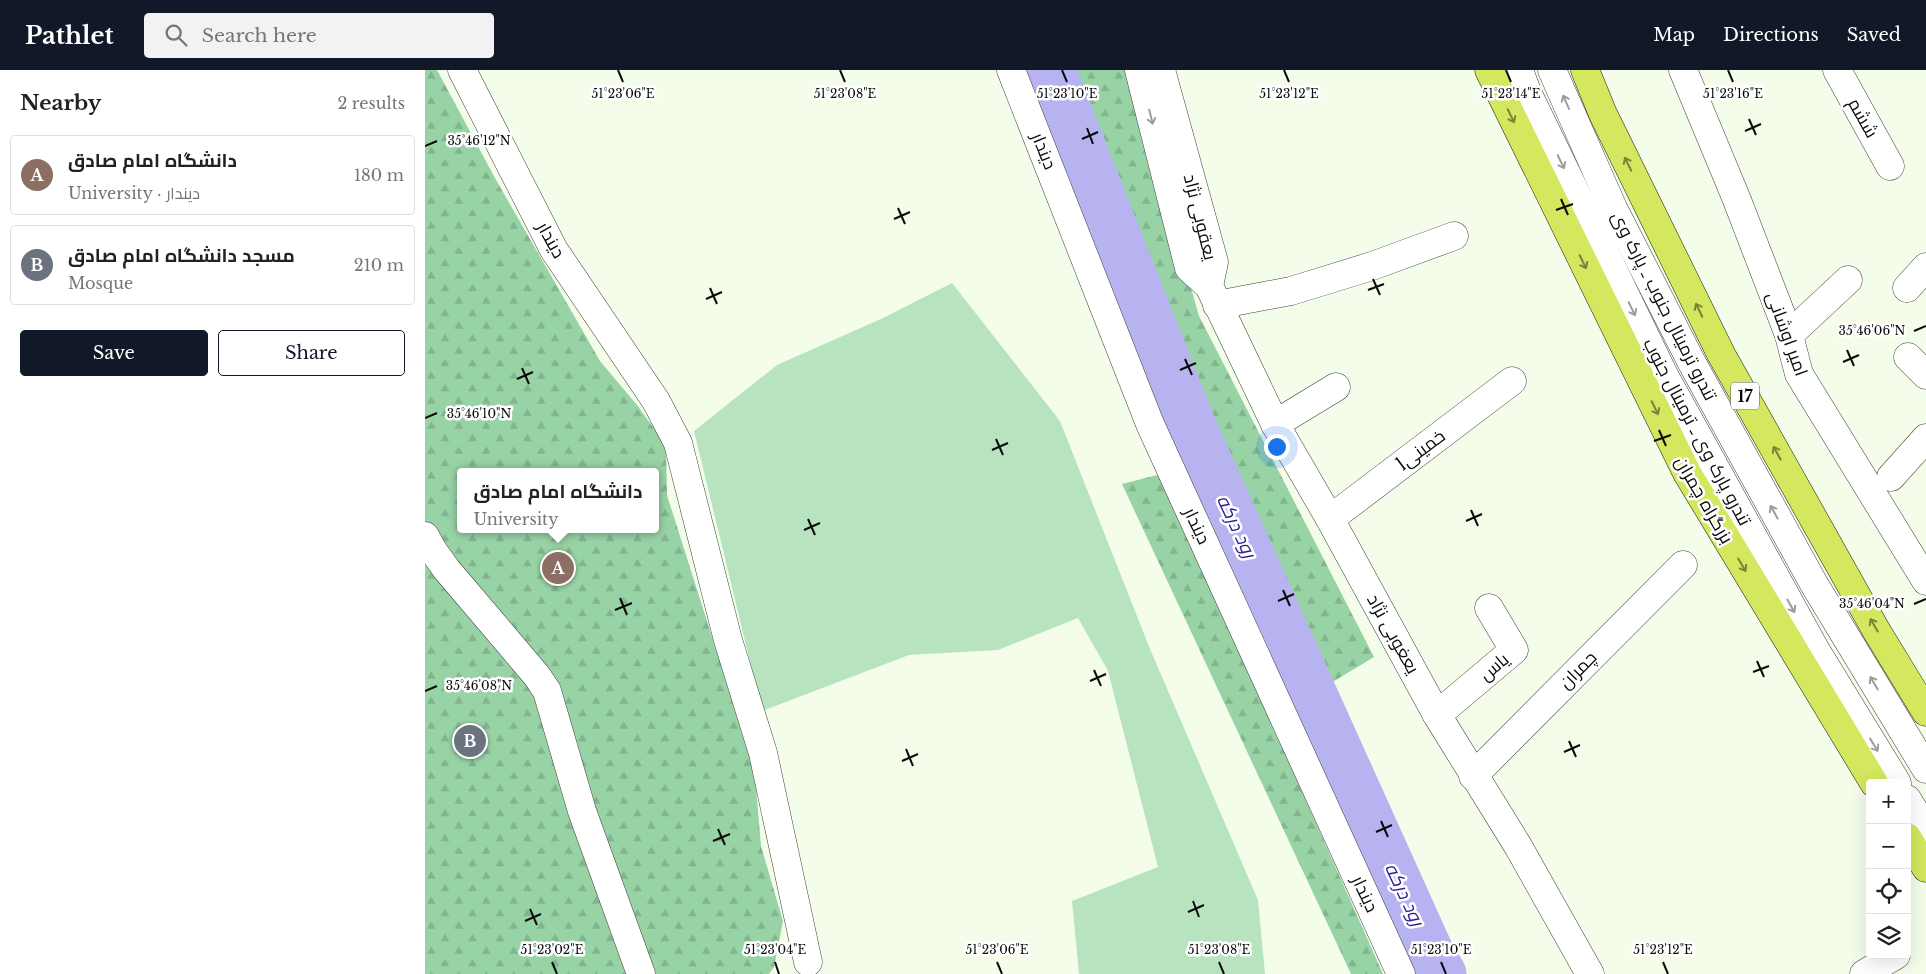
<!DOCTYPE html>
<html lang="en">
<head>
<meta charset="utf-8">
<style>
	:root { --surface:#fff; --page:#f2f2f2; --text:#222; --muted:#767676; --line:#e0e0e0; --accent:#111827 }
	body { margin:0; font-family:"Libre Baskerville",Cairo,serif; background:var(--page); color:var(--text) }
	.controls { position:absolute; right:15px; bottom:15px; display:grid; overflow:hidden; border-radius:5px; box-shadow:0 5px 20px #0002 }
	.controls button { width:45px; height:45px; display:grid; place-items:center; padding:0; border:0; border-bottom:1px solid var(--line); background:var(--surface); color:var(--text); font:25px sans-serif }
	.you { position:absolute; left:851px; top:376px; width:18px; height:18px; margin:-12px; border:4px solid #fff; border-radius:50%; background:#1a73e8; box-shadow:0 0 0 8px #1a73e833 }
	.badge { display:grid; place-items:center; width:32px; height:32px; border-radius:50%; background:var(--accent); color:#fff; font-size:16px; font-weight:700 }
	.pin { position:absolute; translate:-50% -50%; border:2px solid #fff; box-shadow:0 1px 5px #0006 }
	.popup { position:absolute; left:32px; top:398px; width:202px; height:65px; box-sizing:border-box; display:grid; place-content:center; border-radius:5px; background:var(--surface); filter:drop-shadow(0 1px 4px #0005); font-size:16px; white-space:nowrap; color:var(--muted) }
	.popup b { font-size:19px; color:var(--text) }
	.popup::after { content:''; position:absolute; left:50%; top:100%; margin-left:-10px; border:10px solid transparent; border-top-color:var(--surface) }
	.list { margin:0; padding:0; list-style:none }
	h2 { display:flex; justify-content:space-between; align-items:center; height:65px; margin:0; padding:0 20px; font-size:21px }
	h2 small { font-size:16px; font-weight:400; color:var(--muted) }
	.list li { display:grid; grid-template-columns:32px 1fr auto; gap:15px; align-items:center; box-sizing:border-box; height:80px; margin:0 10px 10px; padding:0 10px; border:1px solid var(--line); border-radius:5px }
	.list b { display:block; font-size:19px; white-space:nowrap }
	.list p { margin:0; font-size:16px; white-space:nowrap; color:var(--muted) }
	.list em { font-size:16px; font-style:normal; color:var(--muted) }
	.actions { display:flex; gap:10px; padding:15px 20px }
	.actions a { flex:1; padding:11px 0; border:1px solid var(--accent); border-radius:5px; text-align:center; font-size:18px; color:var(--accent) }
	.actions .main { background:var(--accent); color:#fff }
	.icon { flex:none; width:28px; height:28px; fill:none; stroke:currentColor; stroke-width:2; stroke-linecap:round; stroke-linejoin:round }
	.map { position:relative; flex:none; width:1501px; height:904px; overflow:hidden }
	header { display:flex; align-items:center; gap:30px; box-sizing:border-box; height:70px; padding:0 25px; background:var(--accent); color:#fff }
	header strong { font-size:24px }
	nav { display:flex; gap:28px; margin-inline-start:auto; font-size:18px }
	.search { width:350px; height:45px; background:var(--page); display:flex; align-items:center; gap:12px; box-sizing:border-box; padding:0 18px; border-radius:5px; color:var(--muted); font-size:19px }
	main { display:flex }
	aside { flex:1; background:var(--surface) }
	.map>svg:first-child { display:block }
	.forest { fill:url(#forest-firs); fill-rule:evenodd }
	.garden { fill:#b7e4be }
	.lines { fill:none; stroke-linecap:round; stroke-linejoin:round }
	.river { stroke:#b6b3f0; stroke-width:49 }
	.minor-casing { stroke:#3d3d3d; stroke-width:29 }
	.highway-casing { stroke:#1b1b1b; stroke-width:29 }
	.minor { stroke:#fff; stroke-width:28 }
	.highway { stroke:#d4e75e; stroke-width:28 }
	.oneway { stroke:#9d9d9d }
	.oneway2 { stroke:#798438 }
	.ticks { fill:none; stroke:#0a0a0a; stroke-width:2 }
	.labels { text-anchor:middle; stroke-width:5; stroke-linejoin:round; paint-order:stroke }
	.shield { fill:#fff; stroke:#545454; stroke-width:1 }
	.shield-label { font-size:16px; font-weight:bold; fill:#0a0a0a }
	.street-label { font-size:18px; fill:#0a0a0a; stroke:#fff }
	.water-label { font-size:19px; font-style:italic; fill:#2d208f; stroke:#fff }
	.ticks-label { font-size:12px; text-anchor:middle; fill:#0a0a0a; stroke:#fff; stroke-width:5; stroke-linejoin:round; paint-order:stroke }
</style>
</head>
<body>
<header>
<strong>Pathlet</strong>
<div class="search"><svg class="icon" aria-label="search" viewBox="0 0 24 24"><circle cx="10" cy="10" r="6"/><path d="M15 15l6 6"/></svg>Search here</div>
<nav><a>Map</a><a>Directions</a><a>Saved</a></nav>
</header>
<main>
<aside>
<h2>Nearby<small>2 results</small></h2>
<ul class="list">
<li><span class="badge" style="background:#8d6e63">A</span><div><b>دانشگاه امام صادق</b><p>University · دیندار</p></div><em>180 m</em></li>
<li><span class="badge" style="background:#6b7280">B</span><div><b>مسجد دانشگاه امام صادق</b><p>Mosque</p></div><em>210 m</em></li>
</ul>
<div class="actions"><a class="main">Save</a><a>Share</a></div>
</aside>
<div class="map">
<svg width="1501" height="904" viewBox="0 0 1501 904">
	<defs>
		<pattern id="forest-firs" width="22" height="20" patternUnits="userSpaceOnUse" patternTransform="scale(1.25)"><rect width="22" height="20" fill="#98d3a5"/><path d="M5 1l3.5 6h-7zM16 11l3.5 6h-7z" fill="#82b48d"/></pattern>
	</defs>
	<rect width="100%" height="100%" fill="#f4fdea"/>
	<g class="forest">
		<path d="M0 0H12L70 108 175 291 212 335 241 375 242 425 288 570 328 683 336 776 358 851 349 897 344 904H0ZM36 402H230V459H36Z"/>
		<path d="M642 0H704L774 246 949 587 901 616 715 193Z"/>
		<path d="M736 404 958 904H926L697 414Z"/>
	</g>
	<path class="garden" d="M527 213 635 351 725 579 833 830 840 904H654L647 831 733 797 683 601 653 548 573 580 484 585 337 641 269 361 352 295 458 248Z"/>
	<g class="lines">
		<path class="river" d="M626 0 767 357 1005 884 1017 904"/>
		<defs>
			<g id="minor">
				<path d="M37 0 129 180 231 331 253 373 303 570 338 683 383 892"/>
				<path d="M586 0 725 354 976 904"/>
				<path d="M714 0 764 198 784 216 850 354 905 449 1012 645 1093 776 1165 904"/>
				<path d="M736 0 789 192 784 216"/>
				<path d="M1094 0 1102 22 1239 305 1390 579 1472 713"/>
				<path d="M1127 0 1188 138 1267 293 1389 514 1501 699"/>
				<path d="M1258 0 1312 130 1364 265 1374 304 1501 511"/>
				<path d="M1412 0 1465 96"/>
				<path d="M1482 218 1501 197"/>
				<path d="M792 235 866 221 947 196 1029 166"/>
				<path d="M1364 265 1423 210"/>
				<path d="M1483 287 1501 305"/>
				<path d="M850 354 911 317"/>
				<path d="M1466 407 1501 368"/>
				<path d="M905 449 1087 311"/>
				<path d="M0 466 9 482 22 500 112 606 122 621 157 741 216 904"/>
				<path d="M1012 645 1089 580 1064 538"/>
				<path d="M1048 706 1258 495"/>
				<path d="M1482 729 1501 760"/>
				<path d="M1439 904 1471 885"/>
			</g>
			<g id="highway">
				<path d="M1064 0 1262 403 1449 713"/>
				<path d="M1160 0 1178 44 1296 284 1451 560 1501 642"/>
				<path d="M1482 767 1501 798"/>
			</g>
		</defs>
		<use href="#minor" class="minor-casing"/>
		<use href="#highway" class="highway-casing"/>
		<use href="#minor" class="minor"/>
		<use href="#highway" class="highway"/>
	</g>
	<defs><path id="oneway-shaft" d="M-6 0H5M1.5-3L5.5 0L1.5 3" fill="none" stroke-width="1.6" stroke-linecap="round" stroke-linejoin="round" transform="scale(1.25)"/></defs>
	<g class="oneway">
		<use href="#oneway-shaft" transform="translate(1141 32) rotate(-114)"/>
		<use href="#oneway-shaft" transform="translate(726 47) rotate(76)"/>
		<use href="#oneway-shaft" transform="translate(1136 92) rotate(64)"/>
		<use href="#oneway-shaft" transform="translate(1207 239) rotate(64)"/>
		<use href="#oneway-shaft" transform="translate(1349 442) rotate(-119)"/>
		<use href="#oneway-shaft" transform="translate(1366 536) rotate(61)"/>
		<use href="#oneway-shaft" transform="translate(1449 613) rotate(-121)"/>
		<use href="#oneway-shaft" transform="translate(1449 675) rotate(58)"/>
	</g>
	<g class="oneway2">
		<use href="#oneway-shaft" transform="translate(1086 46) rotate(64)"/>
		<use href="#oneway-shaft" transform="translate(1203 94) rotate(-116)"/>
		<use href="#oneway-shaft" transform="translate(1158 192) rotate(64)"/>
		<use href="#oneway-shaft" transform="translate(1274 240) rotate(-116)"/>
		<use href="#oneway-shaft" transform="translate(1230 338) rotate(64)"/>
		<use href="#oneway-shaft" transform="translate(1352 383) rotate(-119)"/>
		<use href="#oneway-shaft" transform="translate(1317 495) rotate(59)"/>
		<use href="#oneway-shaft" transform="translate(1449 555) rotate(-120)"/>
	</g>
	<path class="ticks" d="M193 0 198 12M415 0 420 12M637 0 642 12M859 0 864 12M1081 0 1086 12M1303 0 1308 12M1324 49 1331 65M662 58 668 74M1320 61 1336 54M657 69 673 62M0 76 12 71M1136 129 1143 145M473 138 480 154M1131 140 1148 134M469 149 485 142M948 209 955 225M285 218 292 234M943 220 959 214M281 229 297 222M1489 261 1501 256M1422 280 1429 296M760 289 767 305M1418 292 1434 285M97 298 104 314M755 300 771 293M92 309 108 302M0 348 12 343M1234 360 1241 376M571 369 578 385M1229 371 1246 365M567 380 583 373M1046 440 1053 456M383 449 390 465M1041 451 1057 444M379 460 395 453M858 520 865 536M195 528 202 545M853 531 869 524M1489 534 1501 529M190 540 207 533M1332 591 1339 607M669 600 676 616M1328 602 1344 596M665 611 681 604M0 621 12 616M1144 671 1151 687M481 679 488 696M1139 682 1155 675M477 691 493 684M956 751 963 767M293 759 300 775M951 762 967 755M288 771 305 764M768 831 774 847M105 839 112 855M763 842 779 835M100 851 116 844M127 892 132 904M350 892 354 904M572 892 577 904M794 892 799 904M1016 892 1021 904M1238 892 1243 904"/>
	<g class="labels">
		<rect class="shield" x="1306" y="312.5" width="28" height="27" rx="4"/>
		<g class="shield-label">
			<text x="1320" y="332">17</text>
		</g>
		<g class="street-label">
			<text transform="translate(1438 48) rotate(61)" y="6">ششم</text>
			<text transform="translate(619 81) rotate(68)" y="6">دیندار</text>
			<text transform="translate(775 147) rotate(76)" y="6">یعقوبی نژاد</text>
			<text transform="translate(126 170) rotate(61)" y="6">دیندار</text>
			<text transform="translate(1239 236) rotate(63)" y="6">تندرو ترمینال جنوب ـ پارک وی</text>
			<text transform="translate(1362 264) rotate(70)" y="6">امیر اوشانی</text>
			<text transform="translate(1272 362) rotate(62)" y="6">تندرو پارک وی ـ ترمینال جنوب</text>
			<text transform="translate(996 380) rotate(-37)" y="6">lخمینی</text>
			<text transform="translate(1279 430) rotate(60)" y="6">بزرگراه چمران</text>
			<text transform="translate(772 456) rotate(65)" y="6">دیندار</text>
			<text transform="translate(968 564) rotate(61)" y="6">یعغوبی نژاد</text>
			<text transform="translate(1069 597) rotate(-40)" y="6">یاس</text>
			<text transform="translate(1153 600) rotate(-45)" y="6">چمران</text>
			<text transform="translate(940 824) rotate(65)" y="6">دیندار</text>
		</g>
		<g class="water-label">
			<text transform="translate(812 456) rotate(65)" y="7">رود درکه</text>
			<text transform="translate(980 824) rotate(65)" y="7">رود درکه</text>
		</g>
	</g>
	<g class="ticks-label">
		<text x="198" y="28">51°23'06"E</text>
		<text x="420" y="28">51°23'08"E</text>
		<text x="642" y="28">51°23'10"E</text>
		<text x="864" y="28">51°23'12"E</text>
		<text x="1086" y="28">51°23'14"E</text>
		<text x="1308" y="28">51°23'16"E</text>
		<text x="54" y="75">35°46'12"N</text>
		<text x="1447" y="265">35°46'06"N</text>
		<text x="54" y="348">35°46'10"N</text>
		<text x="1447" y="538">35°46'04"N</text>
		<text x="54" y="620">35°46'08"N</text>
		<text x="127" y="884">51°23'02"E</text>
		<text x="350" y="884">51°23'04"E</text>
		<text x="572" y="884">51°23'06"E</text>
		<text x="794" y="884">51°23'08"E</text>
		<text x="1016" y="884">51°23'10"E</text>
		<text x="1238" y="884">51°23'12"E</text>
	</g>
</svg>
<div class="controls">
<button>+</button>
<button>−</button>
<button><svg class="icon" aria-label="locate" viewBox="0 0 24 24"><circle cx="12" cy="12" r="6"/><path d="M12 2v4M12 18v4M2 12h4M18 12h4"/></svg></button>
<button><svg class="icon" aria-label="layers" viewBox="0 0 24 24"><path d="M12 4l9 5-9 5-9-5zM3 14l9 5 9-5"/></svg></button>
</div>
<div class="you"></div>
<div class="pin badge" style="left:133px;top:498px;background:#8d6e63">A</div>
<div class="popup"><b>دانشگاه امام صادق</b>University</div>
<div class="pin badge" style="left:45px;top:671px;background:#6b7280">B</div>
</div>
</main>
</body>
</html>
